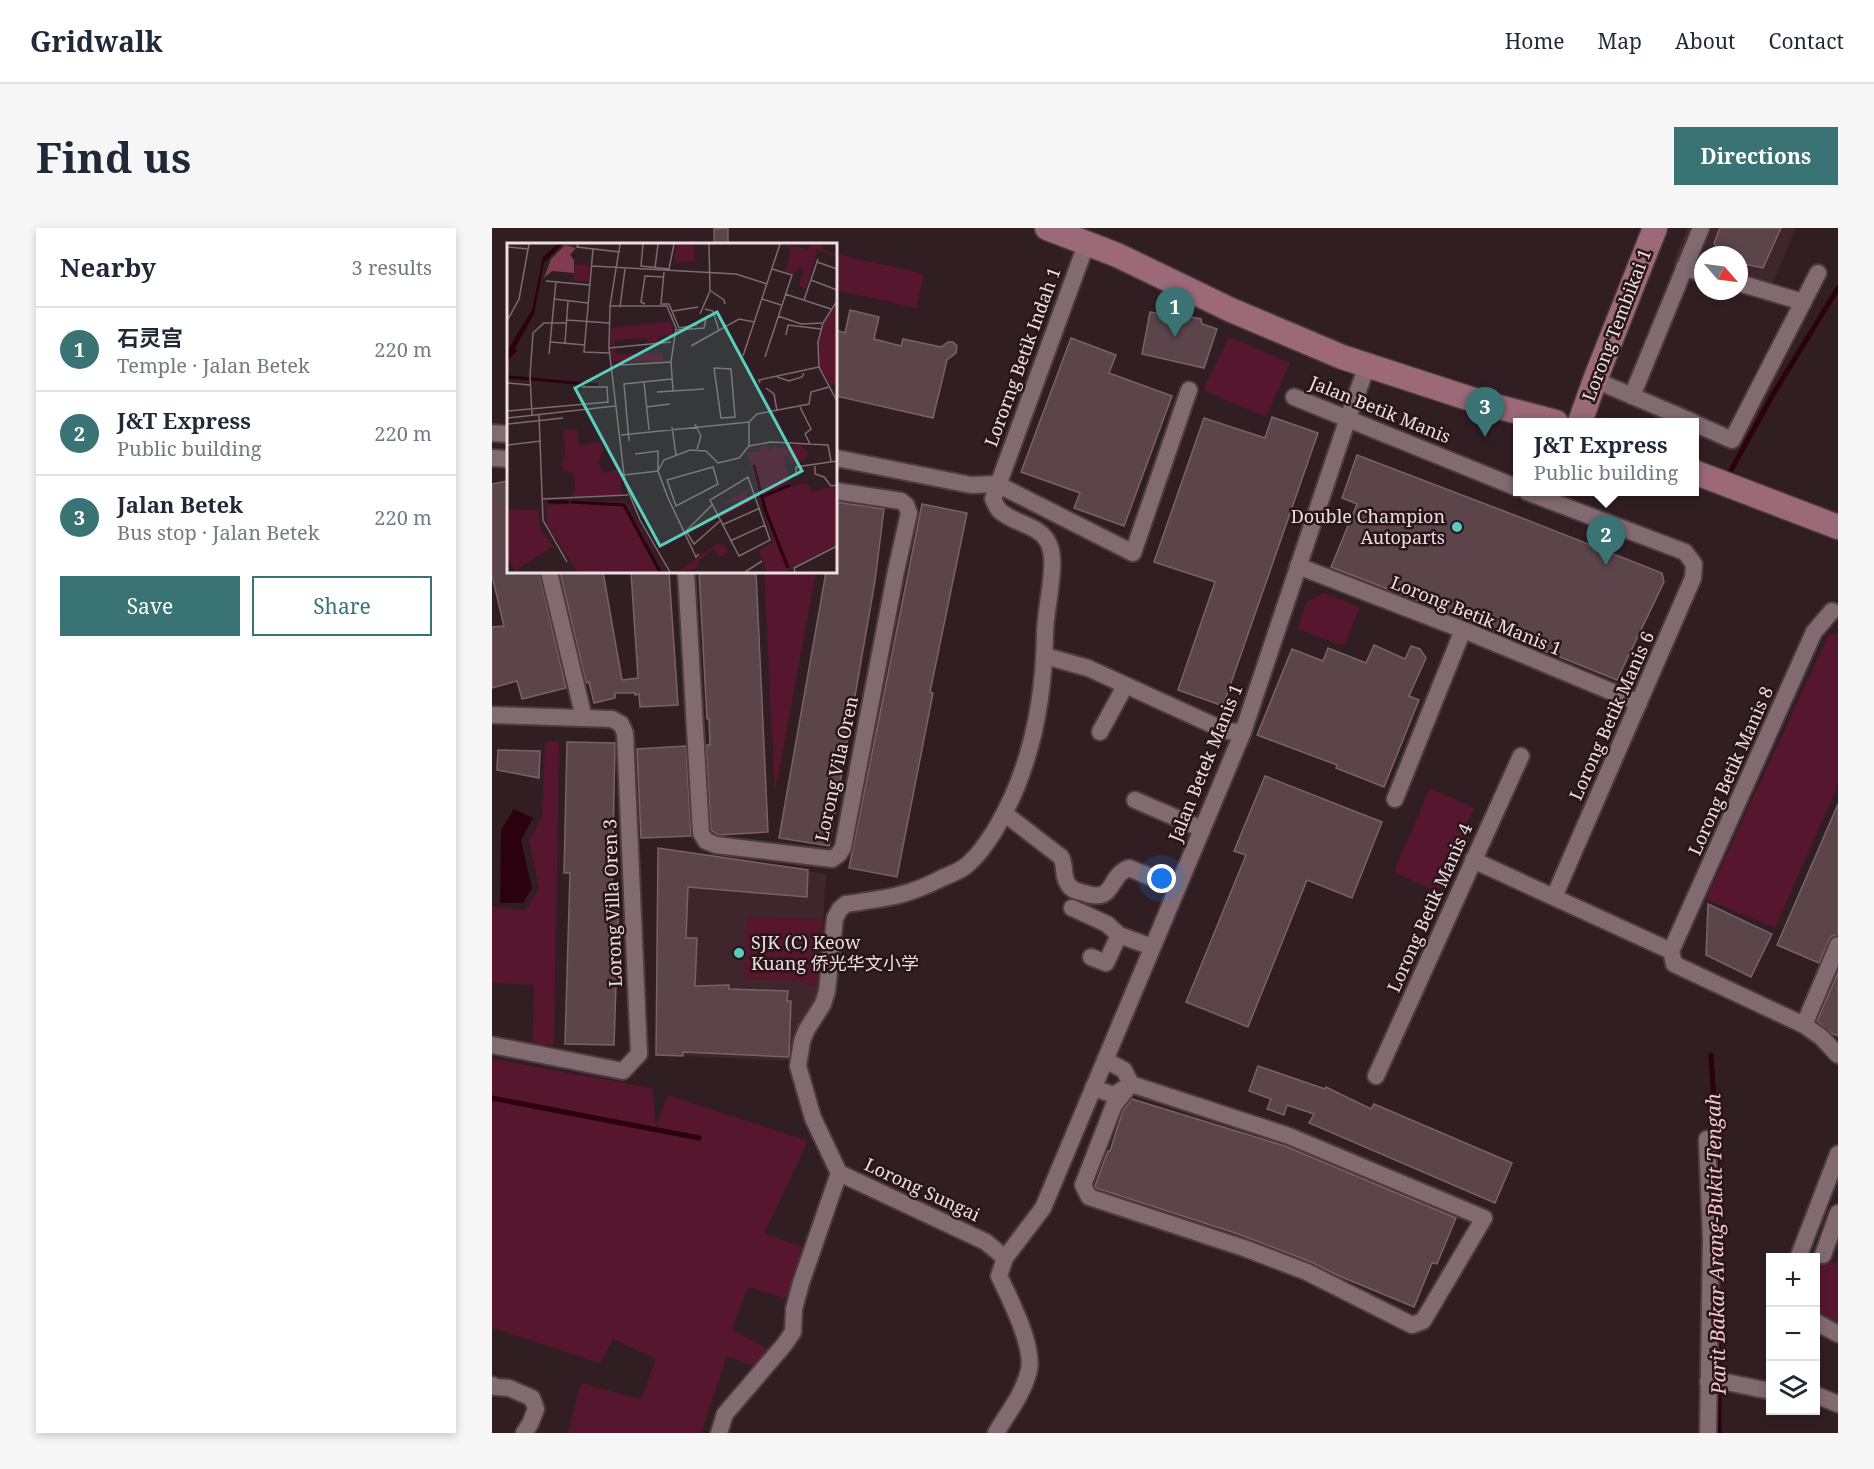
<!DOCTYPE html>
<html lang="en">
<head>
<meta charset="utf-8">
<style>
	:root { --surface:#fff; --page:#f6f6f7; --text:#1f2937; --muted:#747a83; --line:#e0e1e3; --accent:#3a7374 }
	body { margin:0; font-family:"Noto Serif","Noto Sans SC",serif; background:var(--page); color:var(--text) }
	.controls { position:absolute; right:18px; bottom:18px; display:grid; overflow:hidden; border-radius:0px; box-shadow:0 3px 9px #0003 }
	.controls button { width:54px; height:54px; display:grid; place-items:center; padding:0; border:0; border-bottom:2px solid var(--line); background:var(--surface); color:var(--text); font:30px sans-serif }
	.compass { position:absolute; left:1202px; top:18px; width:54px; height:54px; border-radius:50%; background:var(--surface); box-shadow:0 3px 9px #0003; rotate:118deg }
	.you { position:absolute; left:670px; top:651px; width:21px; height:21px; margin:-15px; border:4px solid #fff; border-radius:50%; background:#1a73e8; box-shadow:0 0 0 9px #1a73e833 }
	.badge { display:grid; place-items:center; width:39px; height:39px; border-radius:50%; background:var(--accent); color:#fff; font-size:20px; font-weight:700 }
	.pin { position:absolute; translate:-50% -50px; filter:drop-shadow(0 2px 3px #0008) }
	.pin::after { content:''; position:absolute; top:32px; width:21px; height:18px; background:inherit; clip-path:polygon(0 0,100% 0,50% 100%) }
	.popup { position:absolute; left:1021px; top:190px; width:186px; height:78px; box-sizing:border-box; display:grid; place-content:center; border-radius:0px; background:var(--surface); filter:drop-shadow(0 2px 4px #0005); font-size:20px; white-space:nowrap; color:var(--muted) }
	.popup b { font-size:22px; color:var(--text) }
	.popup::after { content:''; position:absolute; left:50%; top:100%; margin-left:-12px; border:12px solid transparent; border-top-color:var(--surface) }
	.list { margin:0; padding:0; list-style:none }
	h2 { display:flex; justify-content:space-between; align-items:center; height:78px; margin:0; padding:0 24px; font-size:26px }
	h2 small { font-size:20px; font-weight:400; color:var(--muted) }
	.list li { display:grid; grid-template-columns:39px 1fr auto; gap:18px; align-items:center; box-sizing:border-box; height:84px; padding:0 24px; border-top:2px solid var(--line) }
	.list b { display:block; font-size:22px; white-space:nowrap }
	.list p { margin:0; font-size:20px; white-space:nowrap; color:var(--muted) }
	.list em { font-size:20px; font-style:normal; color:var(--muted) }
	.actions { display:flex; gap:12px; padding:18px 24px }
	.actions a { flex:1; padding:14px 0; border:2px solid var(--accent); border-radius:0px; text-align:center; font-size:21px; color:var(--accent) }
	.actions .main { background:var(--accent); color:#fff }
	.icon { flex:none; width:33px; height:33px; fill:none; stroke:currentColor; stroke-width:2; stroke-linecap:round; stroke-linejoin:round }
	.map { position:relative; flex:none; width:1346px; height:1205px; overflow:hidden; border-radius:0px }
	header { display:flex; align-items:center; gap:36px; box-sizing:border-box; height:84px; padding:0 30px; background:var(--surface); border-bottom:2px solid var(--line) }
	header strong { font-size:28px }
	nav { display:flex; gap:33px; margin-inline-start:auto; font-size:21px }
	.intro { display:flex; align-items:center; justify-content:space-between; box-sizing:border-box; height:144px; padding:0 36px }
	h1 { margin:0; font-size:42px }
	.button { padding:15px 27px; border-radius:0px; background:var(--accent); color:#fff; font-size:21px; font-weight:700 }
	main { display:flex; gap:36px; padding:0 36px }
	aside { flex:1; background:var(--surface); border-radius:0px; box-shadow:0 3px 9px #0003 }
	.map>svg:first-child { display:block }
	.built { fill:#3f252c }
	.green { fill:#56162d }
	.water { fill:#2b000f }
	.lines { fill:none; stroke-linecap:round; stroke-linejoin:round }
	.stream { stroke:#2b000f; stroke-width:5 }
	.building { fill:#5b454a; stroke:#796267; stroke-width:1.5 }
	.street-casing { stroke:#4c3b3f; stroke-width:20 }
	.secondary-casing { stroke:#4c3b3f; stroke-width:27 }
	.street { stroke:#826b70; stroke-width:16 }
	.secondary { stroke:#9b6977; stroke-width:24 }
	.poi-dot { fill:#5acebe; stroke:#27151a; stroke-width:2 }
	.labels { text-anchor:middle; stroke-width:5; stroke-linejoin:round; paint-order:stroke }
	.street-label { font-size:18px; fill:#ecdee1; stroke:#27151a }
	.poi-label { font-size:18px; fill:#ecdee1; stroke:#27151a; text-anchor:end }
	.water-label { font-size:20px; font-style:italic; fill:#f3c7d1; stroke:#27151a }
	.inset-river { fill:none; stroke:#2b000f; stroke-width:3 }
	.inset-road { fill:none; stroke:#7c6b6f; stroke-width:1.5 }
	.view { fill:#5acebe; fill-opacity:0.15; stroke:#5acebe; stroke-width:3 }
	.inset-edge { fill:none; stroke:#ecdee1; stroke-width:3 }
</style>
</head>
<body>
<header>
<strong>Gridwalk</strong>
<nav><a>Home</a><a>Map</a><a>About</a><a>Contact</a></nav>
</header>
<div class="intro"><h1>Find us</h1><a class="button">Directions</a></div>
<main>
<aside>
<h2>Nearby<small>3 results</small></h2>
<ul class="list">
<li><span class="badge">1</span><div><b>石灵宫</b><p>Temple · Jalan Betek</p></div><em>220 m</em></li>
<li><span class="badge">2</span><div><b>J&amp;T Express</b><p>Public building</p></div><em>220 m</em></li>
<li><span class="badge">3</span><div><b>Jalan Betek</b><p>Bus stop · Jalan Betek</p></div><em>220 m</em></li>
</ul>
<div class="actions"><a class="main">Save</a><a>Share</a></div>
</aside>
<div class="map">
<svg width="1346" height="1205" viewBox="0 0 1346 1205">
	<rect width="100%" height="100%" fill="#311e23"/>
	<g class="built">
		<path d="M1195 0H1304L1277 64 1247 55V27H1211V44L1181 35Z"/>
		<path d="M166 620 334 646 327 771 303 805 300 833 165 827Z"/>
	</g>
	<g class="green">
		<path d="M344 26 432 46 424 80 344 62Z"/>
		<path d="M737 109 798 135 774 189 711 162Z"/>
		<path d="M272 344H324L283 564Z"/>
		<path d="M831 365 868 379 852 418 805 401 815 374Z"/>
		<path d="M1337 406H1346V557L1283 700 1214 671Z"/>
		<path d="M67 513 62 818 40 815 42 757 0 755V679L34 682 47 660 37 613 50 589 53 514Z"/>
		<path d="M938 560 982 580 945 664 902 644Z"/>
		<path d="M255 689 331 691 327 758H314V754L252 751Z"/>
		<path d="M0 831 160 860 164 899 176 867 316 913 272 1006 315 1020 295 1071 256 1059 240 1102 279 1122 263 1138 235 1128 209 1205H76L89 1155 149 1171 164 1131 121 1111 108 1135 0 1100Z"/>
		<path d="M1317 1025 1346 1036V1099L1324 1086V1030H1315Z"/>
	</g>
	<path class="water" d="M22 581 41 590 29 612 40 660 31 675H8L9 602Z"/>
	<g class="lines">
		<g class="stream">
			<path d="M1238 244 1283 163 1346 60"/>
			<path d="M1219 827 1224 904 1225 951"/>
			<path d="M0 870 207 910"/>
			<path d="M1226 1081 1227 1205"/>
		</g>
	</g>
	<g class="building">
		<path d="M236 0V16H222V1Z"/>
		<path d="M1228 0H1289L1271 40 1247 35V27H1228L1222 15Z"/>
		<path d="M358 82 387 89 382 111 409 118 411 111 449 119 456 114H461L465 118 464 125 455 132 441 190 344 168V102L353 105Z"/>
		<path d="M669 83 709 91 710 96 725 101 712 140 650 126 658 84 668 86Z"/>
		<path d="M579 110 624 127 617 145 680 168 632 298 582 280 588 265 529 244Z"/>
		<path d="M780 189 826 205 731 478 686 462 723 354 662 334 712 190 773 210Z"/>
		<path d="M865 227 1030 290 1170 345 1172 354 1125 452 971 390 839 339 865 276 850 270Z"/>
		<path d="M16 253V344H47L74 460 30 471 25 453 0 460V399L12 398 0 348V256Z"/>
		<path d="M344 274 392 281 383 353 337 618 287 610 334 344H344Z"/>
		<path d="M430 276 475 285 438 464 441 465 405 649 357 640Z"/>
		<path d="M68 344H111L130 452 146 450 139 344H177L186 477 148 479 147 466 143 467V465H123V470L102 475 97 454 94 455Z"/>
		<path d="M207 344H264L276 604 226 607 219 602 214 517H218L217 491H215Z"/>
		<path d="M882 417 913 431 919 418 928 421 934 430 917 468 927 472 892 559 844 540 845 537 765 507 800 421 831 433 836 420 874 435Z"/>
		<path d="M75 514 123 515 120 666H127L122 817 73 816 78 645H72Z"/>
		<path d="M194 518 199 608 149 610 145 521Z"/>
		<path d="M6 522 48 523 47 550 5 542Z"/>
		<path d="M773 548 890 594 860 670 815 652 756 799 694 774 754 627 742 623Z"/>
		<path d="M1346 576V707L1340 708 1337 712 1327 735 1285 717Z"/>
		<path d="M166 620 316 642 315 669 196 659 194 710H205L203 758 237 757V761L296 763 295 773H299L297 829 191 824V828L164 827Z"/>
		<path d="M1216 676 1280 706 1259 749 1214 727Z"/>
		<path d="M1346 744V808L1339 805 1325 793Z"/>
		<path d="M766 838 833 861 834 859 879 881 882 876 1020 935 1003 975 817 895 822 886 795 877 792 887 775 881 779 871 757 863Z"/>
		<path d="M640 871 793 918 964 990 945 1036 940 1035 922 1079 845 1047 819 1034 746 1006 604 960 603 958 611 936 616 923H618L631 882Z"/>
	</g>
	<g class="lines">
		<defs>
			<g id="street">
				<path d="M1192 40 1211 45"/>
				<path d="M1247 55 1311 74"/>
				<path d="M1103 152 1201 194"/>
				<path d="M1140 168 1209 0"/>
				<path d="M802 169 1026 260"/>
				<path d="M1202 195 1240 212 1326 45"/>
				<path d="M0 205 16 206"/>
				<path d="M0 230 16 231"/>
				<path d="M344 230 479 257 505 256 641 325 697 162"/>
				<path d="M1035 264 1193 324 1202 336 1201 350 1062 669"/>
				<path d="M806 338 979 405 1147 475"/>
				<path d="M57 344 92 490"/>
				<path d="M194 344 209 605 214 613 224 617 340 631 347 626 351 619 404 343 417 285 414 277 409 273 344 263"/>
				<path d="M553 428 596 440 734 503 751 504"/>
				<path d="M0 487 120 491 129 496 133 505 147 826 131 843 0 817"/>
				<path d="M608 504 633 458"/>
				<path d="M903 571 971 402"/>
				<path d="M643 572 710 601"/>
				<path d="M513 586 569 629C574 638 570 648 576 656 579 662 585 663 592 665 624 676 615 648 637 640L685 660"/>
				<path d="M981 632 1179 723"/>
				<path d="M580 680 615 696 627 707 660 719"/>
				<path d="M1179 723 1322 404 1340 383"/>
				<path d="M1179 723 1182 736 1312 797 1329 809 1346 827"/>
				<path d="M599 729 614 735 627 707"/>
				<path d="M1312 797 1346 717"/>
				<path d="M884 848 1029 528"/>
				<path d="M639 856 797 908 992 990 931 1093 920 1097 815 1044 752 1020 597 969 591 957 622 877Z"/>
				<path d="M601 860 622 867 639 856 632 842 613 832"/>
				<path d="M1215 911 1219 1011 1216 1205"/>
				<path d="M1331 1027 1346 985"/>
				<path d="M513 1030 551 980 751 504 856 190 875 138"/>
				<path d="M1306 1030 1346 926"/>
				<path d="M1324 1094 1346 1106"/>
				<path d="M1216 1154 1239 1155 1278 1163"/>
				<path d="M0 1157 4 1159 17 1160 40 1170 44 1181 38 1196 32 1205"/>
				<path d="M1324 1167 1346 1176"/>
				<path d="M227 1205 233 1186 292 1117 301 1104 302 1081 309 1055 347 945"/>
				<path d="M504 1205C515 1186 532 1165 537 1142 542 1118 518 1071 507 1048L513 1030 494 1014 347 945 321 890 306 838 310 813 315 801 331 776 335 763 343 690 348 681 354 676C393 670 414 669 450 650 457 647 465 644 471 640 484 631 495 615 503 602 539 542 552 474 553 405 553 383 565 338 558 319 551 296 522 297 507 282 504 279 503 274 501 271L595 14"/>
			</g>
			<g id="secondary">
				<path d="M555 0 625 27 739 82 850 129 988 174 1064 194"/>
				<path d="M1088 194 1103 152 1163 0"/>
				<path d="M1202 244 1346 299"/>
			</g>
		</defs>
		<use href="#street" class="street-casing"/>
		<use href="#secondary" class="secondary-casing"/>
		<use href="#street" class="street"/>
		<use href="#secondary" class="secondary"/>
	</g>
	<g class="poi-dot">
		<circle cx="965" cy="299" r="6"/>
		<circle cx="247" cy="725" r="6"/>
	</g>
	<g class="labels">
		<g class="street-label">
			<text transform="translate(1125 97) rotate(-69)" y="6">Lorong Tembikai 1</text>
			<text transform="translate(531 129) rotate(-70)" y="6">Lororng Betik Indah 1</text>
			<text transform="translate(888 182) rotate(22)" y="6">Jalan Betik Manis</text>
			<text transform="translate(984 388) rotate(22)" y="6">Lorong Betik Manis 1</text>
			<text transform="translate(1120 488) rotate(-66)" y="6">Lorong Betik Manis 6</text>
			<text transform="translate(714 535) rotate(-68)" y="6">Jalan Betek Manis 1</text>
			<text transform="translate(345 541) rotate(-78)" y="6">Lorong Vila Oren</text>
			<text transform="translate(1239 543) rotate(-66)" y="6">Lorong Betik Manis 8</text>
			<text transform="translate(121 675) rotate(-92)" y="6">Lorong Villa Oren 3</text>
			<text transform="translate(938 680) rotate(-66)" y="6">Lorong Betik Manis 4</text>
			<text transform="translate(430 962) rotate(25)" y="6">Lorong Sungai</text>
		</g>
		<g class="poi-label">
			<text x="953" y="295">Double Champion<tspan x="953" dy="21">Autoparts</tspan></text>
			<text x="259" y="721" text-anchor="start">SJK (C) Keow<tspan x="259" dy="21">Kuang 侨光华文小学</tspan></text>
		</g>
		<g class="water-label">
			<text transform="translate(1224 1016) rotate(-91)" y="7">Parit Bakar Arang-Bukit Tengah</text>
		</g>
	</g>
	<g transform="translate(15 15)">
		<rect width="330" height="330" fill="#311e23"/>
		<path d="M170 1H187L188 18 167 20ZM277 1 301 6 303 1H315L316 7 326 11 330 7V14L310 7 299 45 292 43 297 27 293 24 287 31 278 29 284 7ZM68 21 82 22V38H66ZM330 62V140L324 142 313 123 312 99 317 80ZM164 78 166 93 151 94V100H142L140 95 108 97V103H104V85ZM104 105H108L109 112 155 109 156 118H105ZM70 187 72 202 95 199 97 208 91 219 97 230 113 226 115 252 63 254 68 246 67 231 56 227 55 222 58 209 56 188ZM267 200 271 205 293 201 301 209 297 217 283 221 281 213H276L284 244 300 239 305 248 330 243V301L277 329H260L252 308 266 299 240 209 254 208 253 203 260 202 262 207 267 206ZM245 245 239 251 243 258 249 257 214 274 220 266 232 261 231 257 209 263ZM118 258 120 260 158 329 118 260 64 259ZM101 259 117 263 151 329H71L65 321 40 281 39 262ZM0 266 31 267 33 285 46 303 12 325 13 329H8L0 311ZM210 301 218 303 221 310 213 314 207 306 191 318 190 325 170 329Z" fill="#56162d"/>
		<path d="M58 2 69 5 63 12 67 17V30L45 28 37 35 44 16Z" fill="#823c51"/>
		<path d="M51 1H55L37 20 27 71 8 105 10 108 0 118V108L25 67 36 14Z" fill="#2b000f"/>
		<path class="inset-river" d="M0 134 91 142M247 222 258 266 281 325M257 253 283 242M41 259H62M64 259 117 262 153 329"/>
		<path class="inset-road" d="M71 1 70 4 113 9M113 1 103 63 102 105 118 240 133 277 163 329M136 1 134 23 162 26 167 1M0 4 21 6M86 6 77 109 102 110M310 19 330 26M85 23 229 31 260 41M148 25 151 1M157 29 154 61H162L172 85 190 82M304 37 330 47M39 38 83 42M204 48 217 57 218 61M278 51 324 66M47 56 81 60M255 56 274 62M297 57 311 16M330 58 316 80 311 99 312 124 330 158M138 61 134 59 138 33 157 34M103 63H160L169 85 164 119M113 64 118 26M198 66 206 68 212 88M166 68 191 64M193 71 203 48 202 1M271 73 294 81 315 80M60 77 102 80M0 78 12 56 22 1M169 87 197 85 199 75M279 92 281 82 314 86M44 99 78 102M58 100 61 58M184 103 232 76 247 79M102 105 164 99M42 111 49 38M236 113 273 1M258 114 285 32 265 26M164 119 166 148M114 122 164 119M207 125 224 126 228 174 214 175ZM270 134 282 138 295 134 297 130M137 139 142 187M0 140 23 142M253 140 252 137 312 124M75 144H100L101 160M259 145 267 151 270 168M150 149 197 146M139 164 163 161M293 164 304 186 298 191 303 201M0 168 101 159M25 172 23 133 26 90 37 80H59M32 172 36 277 60 319M0 175 108 163M0 181 56 175M188 181 194 193 190 206M165 184 169 212M114 192 242 179M122 198 117 141 165 136M0 202 34 198M242 203 264 199 321 202 324 218M128 211 151 208V228L161 255 189 314 192 311M308 223V231L317 234 324 243 330 242M206 224 211 241 169 263 160 237ZM151 228 157 217 183 207 199 208 211 220 232 215 242 203V179L250 171 302 161 304 149 322 144M117 232 151 228M289 233V224L330 218M241 234 263 297 232 313 203 257ZM35 256 121 252M205 262 179 288 187 301 213 278M215 282 253 265M223 298 258 282M238 329 255 318M288 329 287 325 330 303"/>
		<path class="view" d="M210 69 295 228 153 303 68 145Z"/>
		<rect width="330" height="330" class="inset-edge"/>
	</g>
</svg>
<div class="controls">
<button>+</button>
<button>−</button>
<button><svg class="icon" aria-label="layers" viewBox="0 0 24 24"><path d="M12 4l9 5-9 5-9-5zM3 14l9 5 9-5"/></svg></button>
</div>
<svg class="compass" viewBox="-18 -18 36 36"><path d="M0-13l5 13h-10z" fill="#e53935"/><path d="M0 13l5-13h-10z" fill="#747a83"/></svg>
<div class="you"></div>
<div class="pin badge" style="left:683px;top:109px">1</div>
<div class="pin badge" style="left:1114px;top:337px">2</div>
<div class="popup"><b>J&amp;T Express</b>Public building</div>
<div class="pin badge" style="left:993px;top:209px">3</div>
</div>
</main>
</body>
</html>
